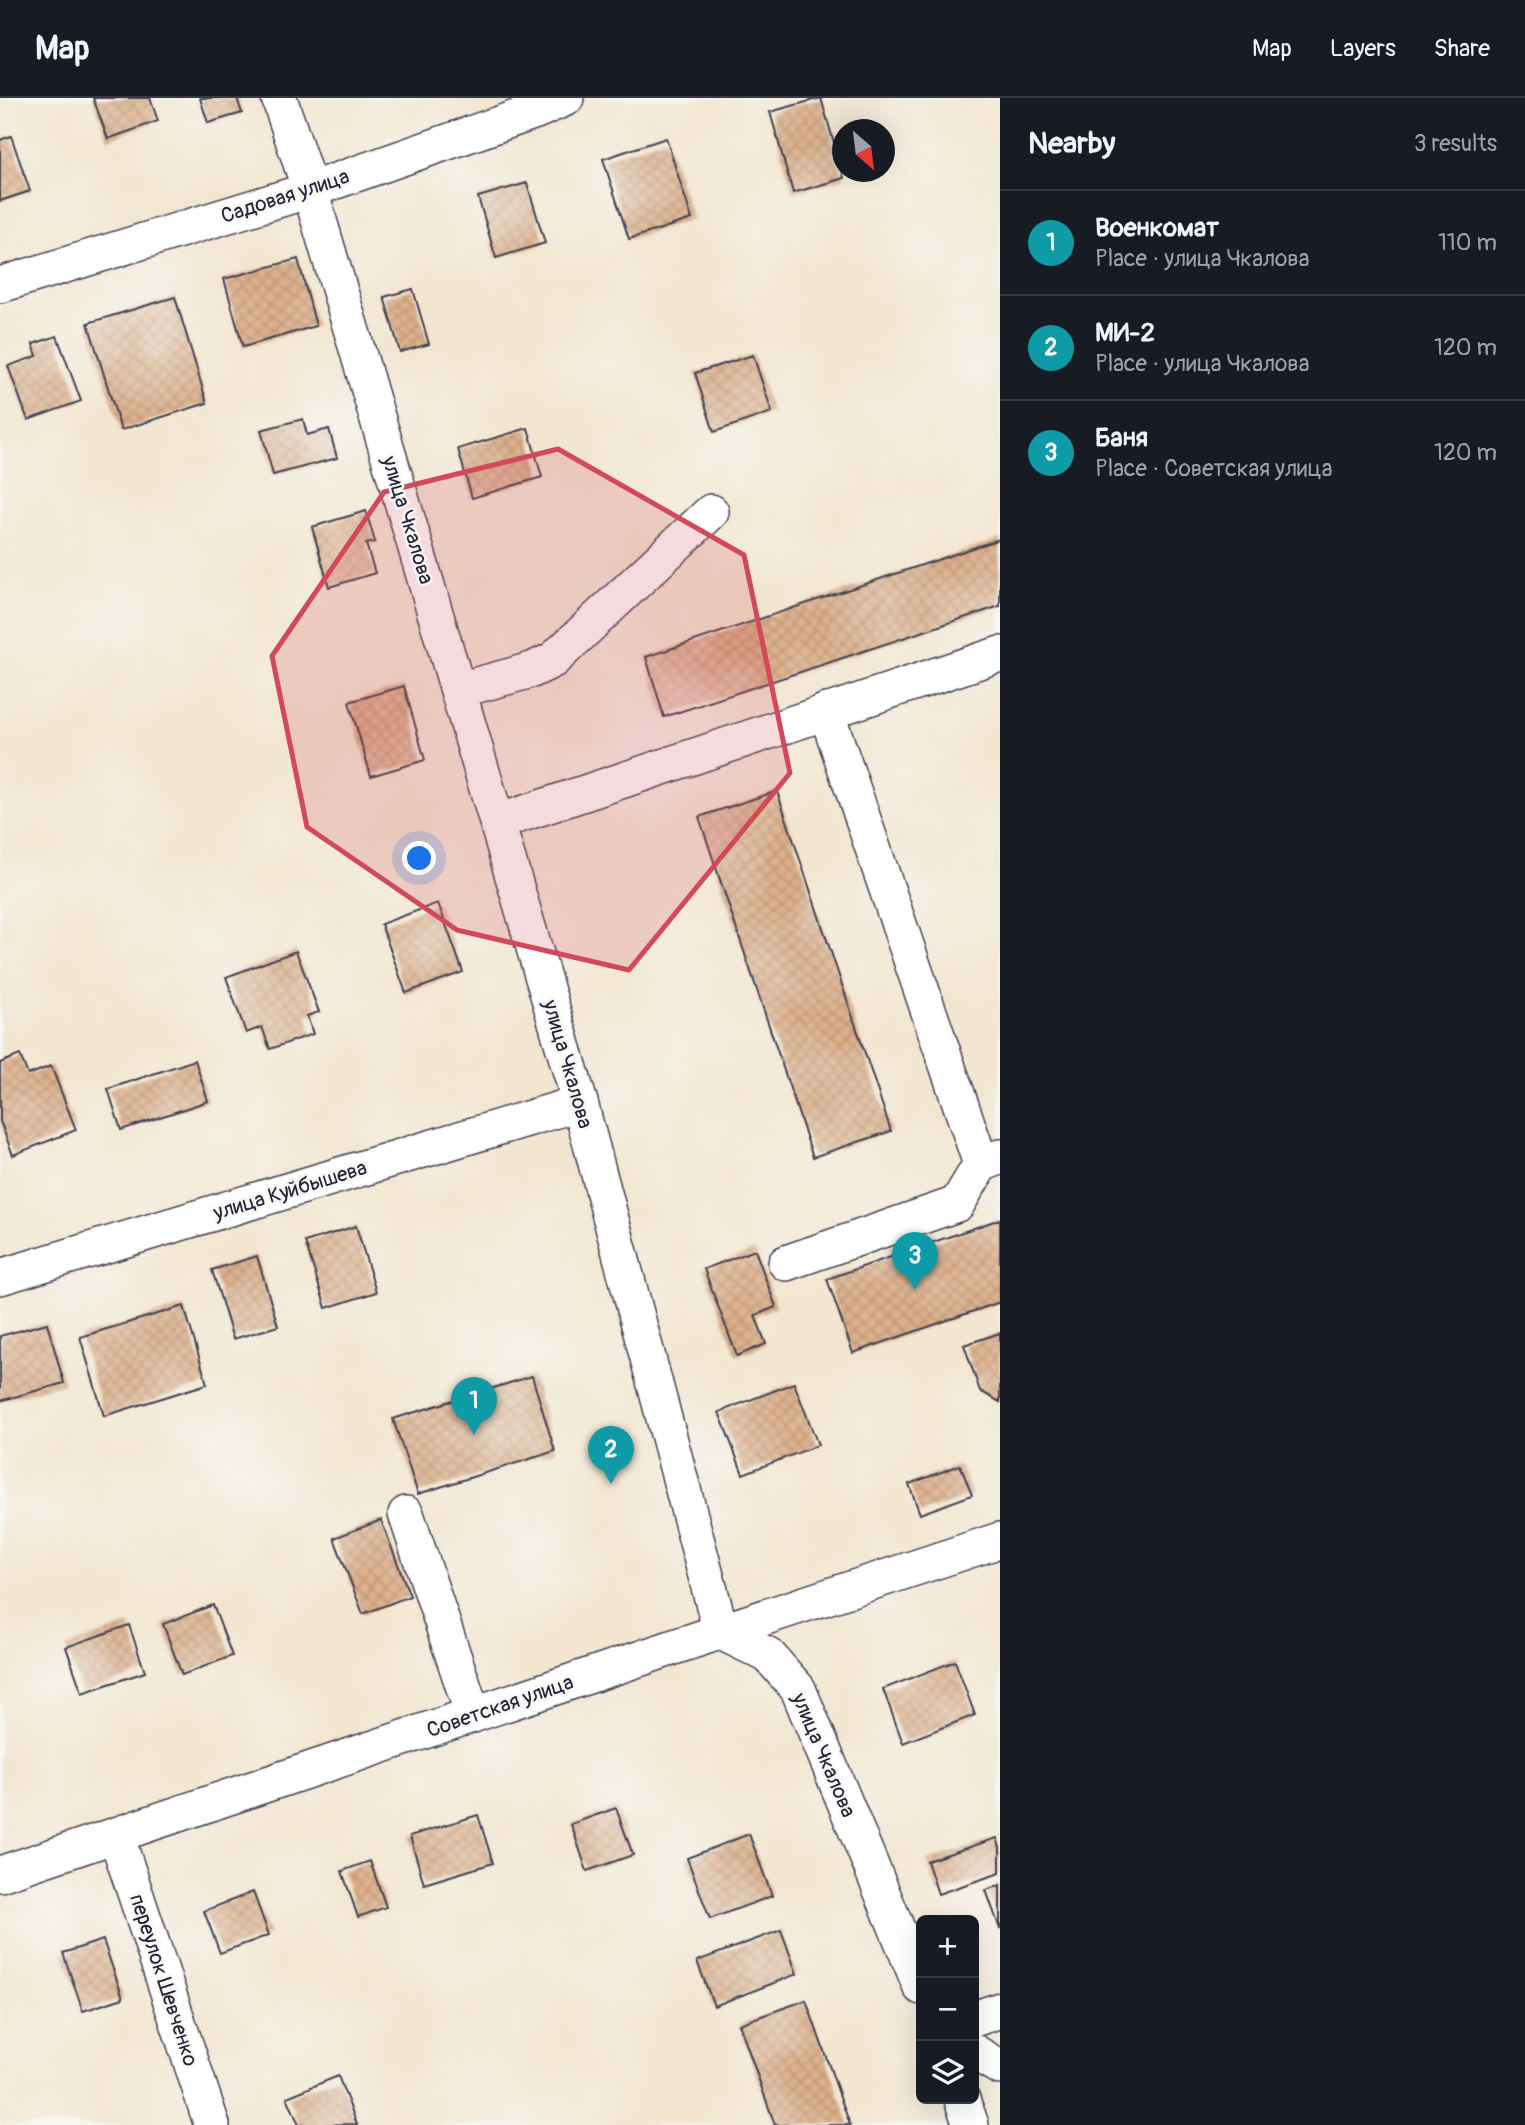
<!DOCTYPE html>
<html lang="en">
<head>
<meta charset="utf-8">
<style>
	:root { --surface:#171b24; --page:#20242c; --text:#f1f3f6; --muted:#9ea1a6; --line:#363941; --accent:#d1495b }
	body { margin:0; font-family:Pangolin,sans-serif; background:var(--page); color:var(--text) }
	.controls { position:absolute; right:21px; bottom:21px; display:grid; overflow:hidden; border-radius:10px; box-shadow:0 7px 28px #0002 }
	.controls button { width:63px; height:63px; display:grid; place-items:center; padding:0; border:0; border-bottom:2px solid var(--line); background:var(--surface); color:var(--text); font:35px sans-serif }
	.compass { position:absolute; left:832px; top:21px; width:63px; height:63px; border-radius:50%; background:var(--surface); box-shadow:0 7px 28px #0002; rotate:152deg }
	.you { position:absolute; left:420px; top:761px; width:24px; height:24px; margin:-18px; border:5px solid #fff; border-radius:50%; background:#1a73e8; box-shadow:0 0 0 10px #1a73e833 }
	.badge { display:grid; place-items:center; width:46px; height:46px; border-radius:50%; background:var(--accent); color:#fff; font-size:23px; font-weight:700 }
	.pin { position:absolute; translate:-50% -58px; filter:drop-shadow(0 2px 4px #0008) }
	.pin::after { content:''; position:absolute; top:37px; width:24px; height:21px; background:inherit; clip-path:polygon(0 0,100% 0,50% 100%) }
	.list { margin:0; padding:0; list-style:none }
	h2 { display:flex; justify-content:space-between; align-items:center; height:91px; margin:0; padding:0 28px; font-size:30px }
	h2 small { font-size:23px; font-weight:400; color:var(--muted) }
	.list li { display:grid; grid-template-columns:46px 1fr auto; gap:21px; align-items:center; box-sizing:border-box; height:105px; padding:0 28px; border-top:2px solid var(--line) }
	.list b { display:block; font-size:26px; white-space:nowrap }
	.list p { margin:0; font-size:23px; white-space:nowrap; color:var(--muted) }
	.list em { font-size:23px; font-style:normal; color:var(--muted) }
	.icon { flex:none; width:38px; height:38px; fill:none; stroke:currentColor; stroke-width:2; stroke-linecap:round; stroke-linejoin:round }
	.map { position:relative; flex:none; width:1000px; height:2027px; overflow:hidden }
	header { display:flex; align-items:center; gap:42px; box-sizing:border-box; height:98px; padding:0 35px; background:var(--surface); border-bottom:2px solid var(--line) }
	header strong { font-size:33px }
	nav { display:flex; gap:38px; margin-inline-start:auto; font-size:24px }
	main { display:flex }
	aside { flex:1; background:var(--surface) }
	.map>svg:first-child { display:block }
	.building { fill:url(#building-cross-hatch) }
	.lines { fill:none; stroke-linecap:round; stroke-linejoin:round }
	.minor-casing { stroke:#413f51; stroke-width:38 }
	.minor { stroke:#fff; stroke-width:35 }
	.marked { fill:#d1495b; fill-opacity:0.2; stroke:#d1495b; stroke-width:5; stroke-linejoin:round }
	.labels { text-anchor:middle; stroke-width:5; stroke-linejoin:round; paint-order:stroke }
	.street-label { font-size:21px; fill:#22223b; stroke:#f6f6f2 }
</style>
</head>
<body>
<header>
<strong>Map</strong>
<nav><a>Map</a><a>Layers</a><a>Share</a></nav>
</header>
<main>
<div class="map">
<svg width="1000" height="2027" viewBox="0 0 1000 2027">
	<defs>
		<pattern id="building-cross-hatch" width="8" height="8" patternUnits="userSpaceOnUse" patternTransform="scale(1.75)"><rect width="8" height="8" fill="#dcb08b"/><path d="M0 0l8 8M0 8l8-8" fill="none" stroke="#bc9779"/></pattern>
	</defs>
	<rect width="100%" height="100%" fill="#f6f6f2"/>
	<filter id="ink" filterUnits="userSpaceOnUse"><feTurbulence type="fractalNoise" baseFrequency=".0143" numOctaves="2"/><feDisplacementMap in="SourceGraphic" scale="14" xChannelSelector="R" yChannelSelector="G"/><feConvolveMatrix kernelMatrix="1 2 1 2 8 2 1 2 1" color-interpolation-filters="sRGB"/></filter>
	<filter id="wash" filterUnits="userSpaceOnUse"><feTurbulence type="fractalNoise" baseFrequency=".00686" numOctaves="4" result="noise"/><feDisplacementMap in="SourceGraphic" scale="28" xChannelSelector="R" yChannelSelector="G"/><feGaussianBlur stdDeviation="1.57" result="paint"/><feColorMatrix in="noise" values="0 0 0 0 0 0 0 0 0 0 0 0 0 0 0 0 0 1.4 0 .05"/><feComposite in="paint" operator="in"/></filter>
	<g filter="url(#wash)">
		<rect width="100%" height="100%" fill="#f2e6d0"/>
		<g id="blocks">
			<g class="building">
				<path d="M93 0H150L158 23 108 41Z"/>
				<path d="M200 0H237L242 15 208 25Z"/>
				<path d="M821 0 844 80 793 95 770 14Z"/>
				<path d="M11 38 30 93 0 103V42Z"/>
				<path d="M666 40 692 121 629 141 603 61Z"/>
				<path d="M527 85 545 145 496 160 478 99Z"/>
				<path d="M298 161 316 228 243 249 224 181Z"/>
				<path d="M413 191 429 246 400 254 384 199Z"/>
				<path d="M175 199 207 305 121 332 88 225Z"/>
				<path d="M57 238 81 303 28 322 8 268 37 258 33 246Z"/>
				<path d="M753 257 772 314 714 334 695 275Z"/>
				<path d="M303 321 307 337 329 331 337 360 273 377 261 332Z"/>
				<path d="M528 330 542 379 472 400 458 351Z"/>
				<path d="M366 413 375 444 366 446 375 475 329 489 312 429Z"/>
				<path d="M1000 441V508L664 619 646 559Z"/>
				<path d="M404 588 425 662 371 678 349 604Z"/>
				<path d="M777 693 891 1033 813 1059 699 719Z"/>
				<path d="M438 805 463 874 406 895 381 826Z"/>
				<path d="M296 853 319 914 307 918 313 936 270 951 262 929 246 935 226 879Z"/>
				<path d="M20 957 28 977 51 968 76 1032 13 1057 0 1023V965Z"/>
				<path d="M195 962 208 1003 121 1032 108 991Z"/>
				<path d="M1000 1121V1204L853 1255 827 1181Z"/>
				<path d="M356 1128 376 1194 326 1210 305 1144Z"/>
				<path d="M755 1152 776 1209 755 1217 766 1246 737 1258 704 1171Z"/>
				<path d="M257 1158 278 1228 233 1241 212 1172Z"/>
				<path d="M184 1208 207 1286 104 1318 80 1239Z"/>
				<path d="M47 1225 64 1285 0 1303V1238Z"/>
				<path d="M1000 1235V1304L980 1293 964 1247Z"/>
				<path d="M532 1278 555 1353 418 1396 393 1321Z"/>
				<path d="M794 1285 818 1347 743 1376 719 1314Z"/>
				<path d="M960 1367 972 1397 920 1416 909 1386Z"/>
				<path d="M381 1422 410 1498 363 1516 334 1440Z"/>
				<path d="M213 1507 232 1558 182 1577 163 1526Z"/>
				<path d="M129 1527 145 1574 82 1595 66 1549Z"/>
				<path d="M955 1563 975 1617 903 1645 883 1591Z"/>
				<path d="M616 1710 633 1757 587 1773 571 1726Z"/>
				<path d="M478 1717 493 1765 424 1786 410 1738Z"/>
				<path d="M749 1736 772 1798 710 1821 687 1760Z"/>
				<path d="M997 1740 1000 1750V1775L938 1796 927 1763Z"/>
				<path d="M370 1763 386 1809 358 1819 342 1773Z"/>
				<path d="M1000 1787V1831L986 1792Z"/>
				<path d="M253 1794 269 1837 220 1855 204 1813Z"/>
				<path d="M781 1832 797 1876 714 1908 697 1863Z"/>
				<path d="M103 1842 123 1900 83 1913 63 1855Z"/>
				<path d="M806 1902 850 2027H775L739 1926Z"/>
				<path d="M338 1978 357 2026 299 2027 287 1999Z"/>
			</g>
		</g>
	</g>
	<g filter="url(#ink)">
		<use href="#blocks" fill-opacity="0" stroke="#413f51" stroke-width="2"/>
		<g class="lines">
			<defs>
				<g id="minor">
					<path d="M279 0 310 92 580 1005 721 1534 768 1557 798 1591 921 1889"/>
					<path d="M0 187 310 92 536 13 566 0"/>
					<path d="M459 592 532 572 553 562 711 414"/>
					<path d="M826 613 981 1066 1000 1059"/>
					<path d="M498 724 1000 556"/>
					<path d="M786 1165 957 1106 981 1066"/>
					<path d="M0 1179 580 1005"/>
					<path d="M406 1416 473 1617"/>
					<path d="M116 1737 212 2027"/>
					<path d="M0 1776 680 1547 1000 1442"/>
					<path d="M974 1921 1000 1912"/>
					<path d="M974 1954 1000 1969"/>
					<path d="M962 2001 971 2027"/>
				</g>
			</defs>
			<use href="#minor" class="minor-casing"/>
			<use href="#minor" class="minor"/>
		</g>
	</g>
	<path class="marked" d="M558 351 744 457 790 675 629 872 457 832 307 729 272 558 384 394Z"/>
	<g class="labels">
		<g class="street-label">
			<text transform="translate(285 98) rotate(-18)" y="7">Садовая улица</text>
			<text transform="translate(408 422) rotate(73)" y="7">улица Чкалова</text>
			<text transform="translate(568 966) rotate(74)" y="7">улица Чкалова</text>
			<text transform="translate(290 1092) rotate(-17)" y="7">улица Куйбышева</text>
			<text transform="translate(500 1608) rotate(-19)" y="7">Советская улица</text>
			<text transform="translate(824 1657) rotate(67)" y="7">улица Чкалова</text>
			<text transform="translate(164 1882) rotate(72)" y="7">переулок Шевченко</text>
		</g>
	</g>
</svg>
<div class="controls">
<button>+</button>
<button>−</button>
<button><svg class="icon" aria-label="layers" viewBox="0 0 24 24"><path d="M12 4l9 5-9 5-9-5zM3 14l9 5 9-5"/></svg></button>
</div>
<svg class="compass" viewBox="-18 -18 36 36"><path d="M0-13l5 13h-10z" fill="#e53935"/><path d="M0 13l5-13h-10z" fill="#9ea1a6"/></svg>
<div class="you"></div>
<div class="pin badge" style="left:474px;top:1337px;background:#0f9aa8">1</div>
<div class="pin badge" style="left:611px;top:1386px;background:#0f9aa8">2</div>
<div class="pin badge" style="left:915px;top:1192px;background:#0f9aa8">3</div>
</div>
<aside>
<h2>Nearby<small>3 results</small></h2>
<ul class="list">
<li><span class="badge" style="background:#0f9aa8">1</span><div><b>Военкомат</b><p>Place · улица Чкалова</p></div><em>110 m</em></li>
<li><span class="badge" style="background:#0f9aa8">2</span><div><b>МИ-2</b><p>Place · улица Чкалова</p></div><em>120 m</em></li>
<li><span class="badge" style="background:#0f9aa8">3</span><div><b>Баня</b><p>Place · Советская улица</p></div><em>120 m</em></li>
</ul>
</aside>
</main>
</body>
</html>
